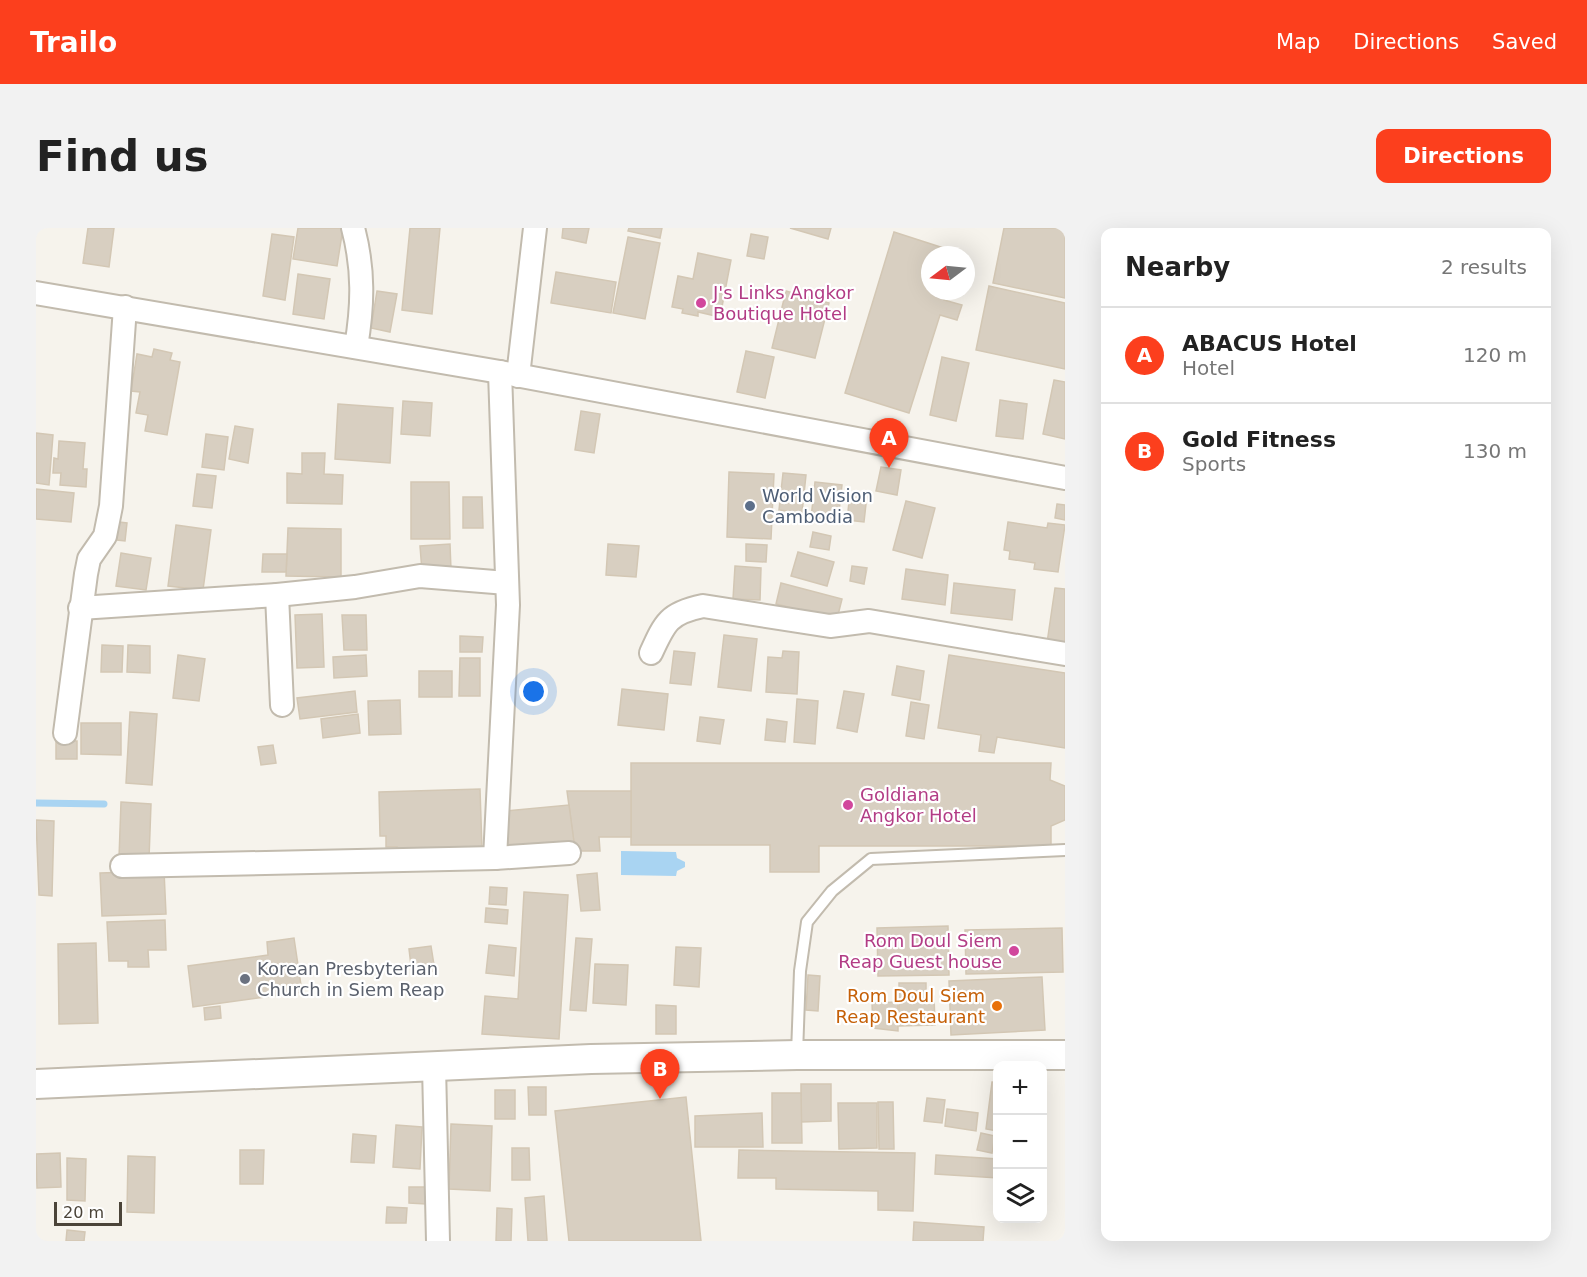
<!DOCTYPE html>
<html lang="en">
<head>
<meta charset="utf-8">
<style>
	:root { --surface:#fff; --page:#f2f2f2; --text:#222; --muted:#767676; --line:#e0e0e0; --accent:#fc3f1d }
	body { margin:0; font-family:"DejaVu Sans",sans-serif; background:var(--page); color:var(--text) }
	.controls { position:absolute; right:18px; bottom:18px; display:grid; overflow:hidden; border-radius:12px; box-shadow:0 6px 24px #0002 }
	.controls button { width:54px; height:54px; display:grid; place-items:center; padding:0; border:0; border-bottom:2px solid var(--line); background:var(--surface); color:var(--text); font:30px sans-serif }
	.compass { position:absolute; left:885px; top:18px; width:54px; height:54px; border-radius:50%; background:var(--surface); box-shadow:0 6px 24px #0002; rotate:254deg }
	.scale { position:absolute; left:18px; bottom:15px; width:68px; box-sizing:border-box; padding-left:6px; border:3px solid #4b4439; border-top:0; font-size:16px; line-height:21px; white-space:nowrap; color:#4b4439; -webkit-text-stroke:4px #fff; paint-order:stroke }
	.you { position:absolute; left:498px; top:464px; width:21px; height:21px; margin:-15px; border:4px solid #fff; border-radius:50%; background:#1a73e8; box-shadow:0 0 0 9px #1a73e833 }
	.badge { display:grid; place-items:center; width:39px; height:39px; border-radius:50%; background:var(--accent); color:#fff; font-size:20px; font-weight:700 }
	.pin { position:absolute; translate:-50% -50px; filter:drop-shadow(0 2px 3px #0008) }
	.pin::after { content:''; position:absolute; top:32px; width:21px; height:18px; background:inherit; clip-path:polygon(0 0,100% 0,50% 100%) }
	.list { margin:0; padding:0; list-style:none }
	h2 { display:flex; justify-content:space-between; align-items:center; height:78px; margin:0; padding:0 24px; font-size:26px }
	h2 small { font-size:20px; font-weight:400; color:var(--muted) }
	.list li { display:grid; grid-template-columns:39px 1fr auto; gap:18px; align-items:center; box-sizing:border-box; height:96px; padding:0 24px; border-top:2px solid var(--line) }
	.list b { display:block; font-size:22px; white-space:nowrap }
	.list p { margin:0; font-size:20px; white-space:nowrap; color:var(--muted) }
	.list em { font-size:20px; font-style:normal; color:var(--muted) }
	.icon { flex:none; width:33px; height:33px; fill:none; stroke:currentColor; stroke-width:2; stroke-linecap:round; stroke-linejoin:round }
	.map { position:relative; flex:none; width:1029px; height:1013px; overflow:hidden; border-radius:12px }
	header { display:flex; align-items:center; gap:36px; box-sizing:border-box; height:84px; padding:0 30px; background:var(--accent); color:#fff }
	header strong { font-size:28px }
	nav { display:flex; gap:33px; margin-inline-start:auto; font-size:21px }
	.intro { display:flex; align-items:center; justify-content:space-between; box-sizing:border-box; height:144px; padding:0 36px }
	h1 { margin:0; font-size:42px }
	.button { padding:15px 27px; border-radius:12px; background:var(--accent); color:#fff; font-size:21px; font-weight:700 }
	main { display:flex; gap:36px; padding:0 36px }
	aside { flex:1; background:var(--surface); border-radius:12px; box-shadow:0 6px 24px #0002 }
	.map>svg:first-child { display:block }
	.water { fill:#a9d4f2 }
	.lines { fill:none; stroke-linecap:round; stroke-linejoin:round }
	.stream { stroke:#a9d4f2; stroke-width:7 }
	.building { fill:#d8cfc1; stroke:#d3c7b4; stroke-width:1.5 }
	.service-casing { stroke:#c2bbae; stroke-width:14 }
	.minor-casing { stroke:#c2bbae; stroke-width:26 }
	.tertiary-casing { stroke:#c2bbae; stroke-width:32 }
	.service { stroke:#fff; stroke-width:10 }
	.minor { stroke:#fff; stroke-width:22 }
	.tertiary { stroke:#fff; stroke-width:28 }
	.hotel-dot { fill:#d1479c; stroke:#fff; stroke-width:2 }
	.service-dot { fill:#5c6f8a; stroke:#fff; stroke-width:2 }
	.worship-dot { fill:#6b7280; stroke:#fff; stroke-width:2 }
	.food-dot { fill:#e8710a; stroke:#fff; stroke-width:2 }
	.labels { text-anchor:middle; stroke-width:4.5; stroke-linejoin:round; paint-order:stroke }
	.hotel-label { font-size:18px; fill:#b23c85; stroke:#fff; text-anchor:start }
	.service-label { font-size:18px; fill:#4e5e75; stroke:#fff; text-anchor:start }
	.worship-label { font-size:18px; fill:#5b616d; stroke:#fff; text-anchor:start }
	.food-label { font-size:18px; fill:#c56008; stroke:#fff; text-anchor:end }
</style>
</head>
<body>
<header>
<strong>Trailo</strong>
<nav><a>Map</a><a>Directions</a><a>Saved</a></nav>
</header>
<div class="intro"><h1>Find us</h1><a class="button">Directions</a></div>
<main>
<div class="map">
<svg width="1029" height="1013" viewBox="0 0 1029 1013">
	<rect width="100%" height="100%" fill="#f6f3ec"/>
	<path class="water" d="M585 623 640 624 641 630 649 634V639L641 643 640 648 585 647Z"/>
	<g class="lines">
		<path class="stream" d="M0 575 68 576"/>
	</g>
	<g class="building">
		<path d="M52 0H78L73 39 47 35Z"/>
		<path d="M262 0H307L301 38 257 31Z"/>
		<path d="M374 0H404L396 86 366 82Z"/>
		<path d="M527 0H553L550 15 526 10Z"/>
		<path d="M593 0H626L624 10 592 3Z"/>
		<path d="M754 0H795L792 11Z"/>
		<path d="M968 0H1029V70L957 55Z"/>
		<path d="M858 4 923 25 922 27H894V63H911L908 72 926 77 921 92 904 87 873 185 809 165Z"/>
		<path d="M236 6 258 9 249 72 227 68Z"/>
		<path d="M715 6 732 9 728 31 711 28Z"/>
		<path d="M592 9 624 15 609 91 577 85Z"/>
		<path d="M662 25 695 32 684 89 662 84V88L646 85 647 81 636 79 642 48 657 51Z"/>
		<path d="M520 44 580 54 575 85 515 75Z"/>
		<path d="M262 46 294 51 288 91 257 86Z"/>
		<path d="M953 58 1029 75V141L940 122Z"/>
		<path d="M341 63 361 66 354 104 335 100Z"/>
		<path d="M750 63 793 75 779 130 736 120Z"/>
		<path d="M118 121 136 125 134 132 144 134 131 207 109 203 112 187 100 185 104 164 95 163 101 126 116 129Z"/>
		<path d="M710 123 738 129 729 170 701 164Z"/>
		<path d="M906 129 933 135 920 193 894 187Z"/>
		<path d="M1018 152 1029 154V211L1007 206Z"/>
		<path d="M964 172 991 176 987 211 960 208Z"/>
		<path d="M367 173 396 175 394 208 365 206Z"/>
		<path d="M302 176 357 180 354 235 299 231Z"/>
		<path d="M545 183 564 186 558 225 539 222Z"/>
		<path d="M199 198 217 201 212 235 193 231Z"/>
		<path d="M0 205 17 207 13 257 0 255Z"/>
		<path d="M170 206 192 209 188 242 166 239Z"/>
		<path d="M23 213 49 215 47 241H51L50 259 24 257 25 245H17L18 230 22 231Z"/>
		<path d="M266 225H289L288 246 307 247 306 276 251 275V245L266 246Z"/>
		<path d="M845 239 865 242 861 267 840 263Z"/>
		<path d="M693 244 738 246 735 311 691 309Z"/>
		<path d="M747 245 770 247 766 285 743 282Z"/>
		<path d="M161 246 180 248 176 280 157 278Z"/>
		<path d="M375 254H413L414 311H375Z"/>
		<path d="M779 254 806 257 802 293 775 290Z"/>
		<path d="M0 261 38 265 35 294 0 291Z"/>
		<path d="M814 265 831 267 828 294 811 292Z"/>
		<path d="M427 269H446L447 300H427Z"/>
		<path d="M870 273 899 280 886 330 857 322Z"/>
		<path d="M1021 276 1029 277V292L1019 290Z"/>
		<path d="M83 294 91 295 89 313 81 312Z"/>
		<path d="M972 294 1011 300 1012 295 1029 297 1022 344 998 341 999 335 973 331 974 323 968 322Z"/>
		<path d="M140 297 175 302 167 362 132 358Z"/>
		<path d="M252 300 305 301V349L250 348Z"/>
		<path d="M777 304 795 308 793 322 774 319Z"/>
		<path d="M414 316 415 342 386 343 384 318Z"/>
		<path d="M572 316 603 318 600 349 570 347Z"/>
		<path d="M710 316 731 317 730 334 710 333Z"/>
		<path d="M762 324 798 334 791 358 755 348Z"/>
		<path d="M85 325 115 330 110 362 80 358Z"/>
		<path d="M227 326H251L250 344H226Z"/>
		<path d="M699 338 725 340 724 372 697 371Z"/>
		<path d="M816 338 831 340 828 356 814 353Z"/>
		<path d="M870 341 912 347 909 377 866 371Z"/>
		<path d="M745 355 806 371 801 391 740 376Z"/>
		<path d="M918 355 979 362 976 392 915 385Z"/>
		<path d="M1019 360 1029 361V417L1011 415Z"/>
		<path d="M286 386 288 439 261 440 259 387Z"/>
		<path d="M306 387H330L331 422H308Z"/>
		<path d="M688 407 721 411 715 463 682 459Z"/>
		<path d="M424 408 447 409 446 424H424Z"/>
		<path d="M66 417 87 418 86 444H65Z"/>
		<path d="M92 417 114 418V445L91 444Z"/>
		<path d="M638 423 659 425 655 457 634 455Z"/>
		<path d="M747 423 763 424 761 466 730 464 732 429 746 430Z"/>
		<path d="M142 427 169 431 163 473 137 470Z"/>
		<path d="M330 427 331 448 298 450 297 429Z"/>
		<path d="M913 427 1029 445V520L961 509 958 525 943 523 945 507 902 500Z"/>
		<path d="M424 430H444V468H423Z"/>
		<path d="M861 438 888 443 884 472 856 467Z"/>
		<rect x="383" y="443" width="33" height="26"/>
		<path d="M586 461 632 466 628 502 582 497Z"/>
		<path d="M319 463 321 484 264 491 261 470Z"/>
		<path d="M808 463 828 466 821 504 801 500Z"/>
		<path d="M761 471 782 473 779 516 758 514Z"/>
		<path d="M364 472 365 506 333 507 332 473Z"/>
		<path d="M875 474 893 477 888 511 870 508Z"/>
		<path d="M94 484 121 486 116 557 90 555Z"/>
		<path d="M322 486 324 505 287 510 285 491Z"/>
		<path d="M664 489 688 492 684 516 661 513Z"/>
		<path d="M731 491 751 494 749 514 729 512Z"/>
		<path d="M45 495H85V527L45 526Z"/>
		<rect x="20" y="513" width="21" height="18"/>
		<path d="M237 517 240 535 225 537 222 519Z"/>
		<path d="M595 535H1015L1014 552 1029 558V592L1015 598V618H783V644H734V617H595Z"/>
		<path d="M444 561 446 621 361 624V619H350V608H344L343 564Z"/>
		<path d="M531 563H595V609H563L564 623H539Z"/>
		<path d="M85 574 115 576 113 631 83 630Z"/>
		<path d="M533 577 538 614 472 620 468 583Z"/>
		<path d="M0 592 18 593 16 668 3 667Z"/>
		<path d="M128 643 130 686 66 688 64 645Z"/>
		<path d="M561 645 564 682 545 683 541 647Z"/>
		<path d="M454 659 471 660 470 677 453 676Z"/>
		<path d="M488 664 532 667 523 811 446 806 449 768 482 771Z"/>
		<path d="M450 680 472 682 471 696 449 694Z"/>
		<path d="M129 692 130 722H112L113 739H92V733H73L71 694Z"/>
		<path d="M912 698 913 747 842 748 841 700Z"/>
		<path d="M1026 700 1027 744 930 746 929 702Z"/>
		<path d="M258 710 266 764 157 779 152 738 232 727 231 714Z"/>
		<path d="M540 710 556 711 550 783 534 782Z"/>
		<path d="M60 715 62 795 23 796 22 716Z"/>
		<path d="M453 717 480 720 478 748 450 745Z"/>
		<path d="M395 718 399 743 376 746 373 721Z"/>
		<path d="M640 719 665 720 663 759 638 757Z"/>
		<path d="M559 736 592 737 590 777 557 775Z"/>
		<path d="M772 747 784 748 782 783 770 782Z"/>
		<path d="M1006 749 1009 802 915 807 913 753Z"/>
		<path d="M863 755H890V768H898L899 797 863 798Z"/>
		<path d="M862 774V803L837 800 836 775Z"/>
		<path d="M620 777 640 778V806H620Z"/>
		<path d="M184 778 185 790 169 792 168 780Z"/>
		<path d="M956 854 962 855V903L950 901Z"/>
		<path d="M765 856H795V893L765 894Z"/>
		<path d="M492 859H510V887H493Z"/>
		<rect x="459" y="862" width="20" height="29"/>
		<path d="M736 865H765L766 915H736Z"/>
		<path d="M650 869 665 1013H533L519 883Z"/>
		<path d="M891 870 909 872 906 895 888 893Z"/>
		<path d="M842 874H857L858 921H843Z"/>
		<path d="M802 875H841V920L803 921Z"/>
		<path d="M911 881 942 885 940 903 909 898Z"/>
		<path d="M726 885 727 919H659V888Z"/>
		<path d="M415 896 456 898 454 963 413 961Z"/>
		<path d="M360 897 386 899 384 941 357 939Z"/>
		<path d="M945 905 959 908 956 925 941 922Z"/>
		<path d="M317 906 340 908 338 935 315 934Z"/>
		<path d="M476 920H493L494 952H476Z"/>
		<path d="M204 922H228L227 956H204Z"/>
		<path d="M703 922 879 925 877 983 842 982V963L740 961V950H702Z"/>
		<path d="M24 925 25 959 1 960 0 926Z"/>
		<path d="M900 927 962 931V950L899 946Z"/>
		<path d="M92 928 119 929 118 985 91 984Z"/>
		<path d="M31 930 50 931 49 973 31 972Z"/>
		<path d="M373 959H390V976L373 975Z"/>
		<path d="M508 968 511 1013H492L489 970Z"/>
		<path d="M351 979 371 980 370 995H350Z"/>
		<path d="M461 980 476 981 475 1013H460Z"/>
		<path d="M878 994 948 999 947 1013H877Z"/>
		<path d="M31 1002 49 1004 48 1013H30Z"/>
	</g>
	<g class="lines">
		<defs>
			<path id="service" d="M761 826 764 743 771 694 796 663 835 631 1029 622"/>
			<g id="minor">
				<path d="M317 0C328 41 327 78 320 119"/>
				<path d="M0 65 464 144 1029 250"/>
				<path d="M482 148 499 0"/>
				<path d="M241 367 246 477"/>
				<path d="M44 380 241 367 319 359 384 348 471 355"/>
				<path d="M615 425C629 394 633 385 667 378L794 398 833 393 1029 426"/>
				<path d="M29 505 50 346 53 331 69 308 75 278 89 79"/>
				<path d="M459 630 472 377 464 144"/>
				<path d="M86 638 459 630 533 625"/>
				<path d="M398 838 402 1013"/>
			</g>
			<path id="tertiary" d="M0 856 555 831 761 827H1029"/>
		</defs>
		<use href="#service" class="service-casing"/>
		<use href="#minor" class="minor-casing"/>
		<use href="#tertiary" class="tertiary-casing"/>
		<use href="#service" class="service"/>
		<use href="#minor" class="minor"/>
		<use href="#tertiary" class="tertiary"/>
	</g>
	<g class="hotel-dot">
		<circle cx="665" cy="75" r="6"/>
		<circle cx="812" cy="577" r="6"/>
		<circle cx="978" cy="723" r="6"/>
	</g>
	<circle class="service-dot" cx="714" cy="278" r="6"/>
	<circle class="worship-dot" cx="209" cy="751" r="6"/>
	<circle class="food-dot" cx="961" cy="778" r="6"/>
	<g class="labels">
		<g class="hotel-label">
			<text x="677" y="71">J's Links Angkor<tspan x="677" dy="21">Boutique Hotel</tspan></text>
			<text x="824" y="573">Goldiana<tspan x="824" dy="21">Angkor Hotel</tspan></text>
			<text x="966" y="719" text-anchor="end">Rom Doul Siem<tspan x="966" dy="21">Reap Guest house</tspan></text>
		</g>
		<g class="service-label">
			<text x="726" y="274">World Vision<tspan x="726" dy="21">Cambodia</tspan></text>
		</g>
		<g class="worship-label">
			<text x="221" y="747">Korean Presbyterian<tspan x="221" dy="21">Church in Siem Reap</tspan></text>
		</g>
		<g class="food-label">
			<text x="949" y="774">Rom Doul Siem<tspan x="949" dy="21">Reap Restaurant</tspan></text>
		</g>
	</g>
</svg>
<div class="controls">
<button>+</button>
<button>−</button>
<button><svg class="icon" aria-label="layers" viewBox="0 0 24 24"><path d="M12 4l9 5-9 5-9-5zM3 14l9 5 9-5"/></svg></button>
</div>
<svg class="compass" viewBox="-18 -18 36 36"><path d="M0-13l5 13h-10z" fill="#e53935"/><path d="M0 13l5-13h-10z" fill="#767676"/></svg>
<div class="scale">20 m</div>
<div class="you"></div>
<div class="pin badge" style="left:853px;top:240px">A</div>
<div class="pin badge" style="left:624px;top:871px">B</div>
</div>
<aside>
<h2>Nearby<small>2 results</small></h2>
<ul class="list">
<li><span class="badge">A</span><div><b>ABACUS Hotel</b><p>Hotel</p></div><em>120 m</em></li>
<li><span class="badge">B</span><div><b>Gold Fitness</b><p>Sports</p></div><em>130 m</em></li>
</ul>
</aside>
</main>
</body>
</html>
